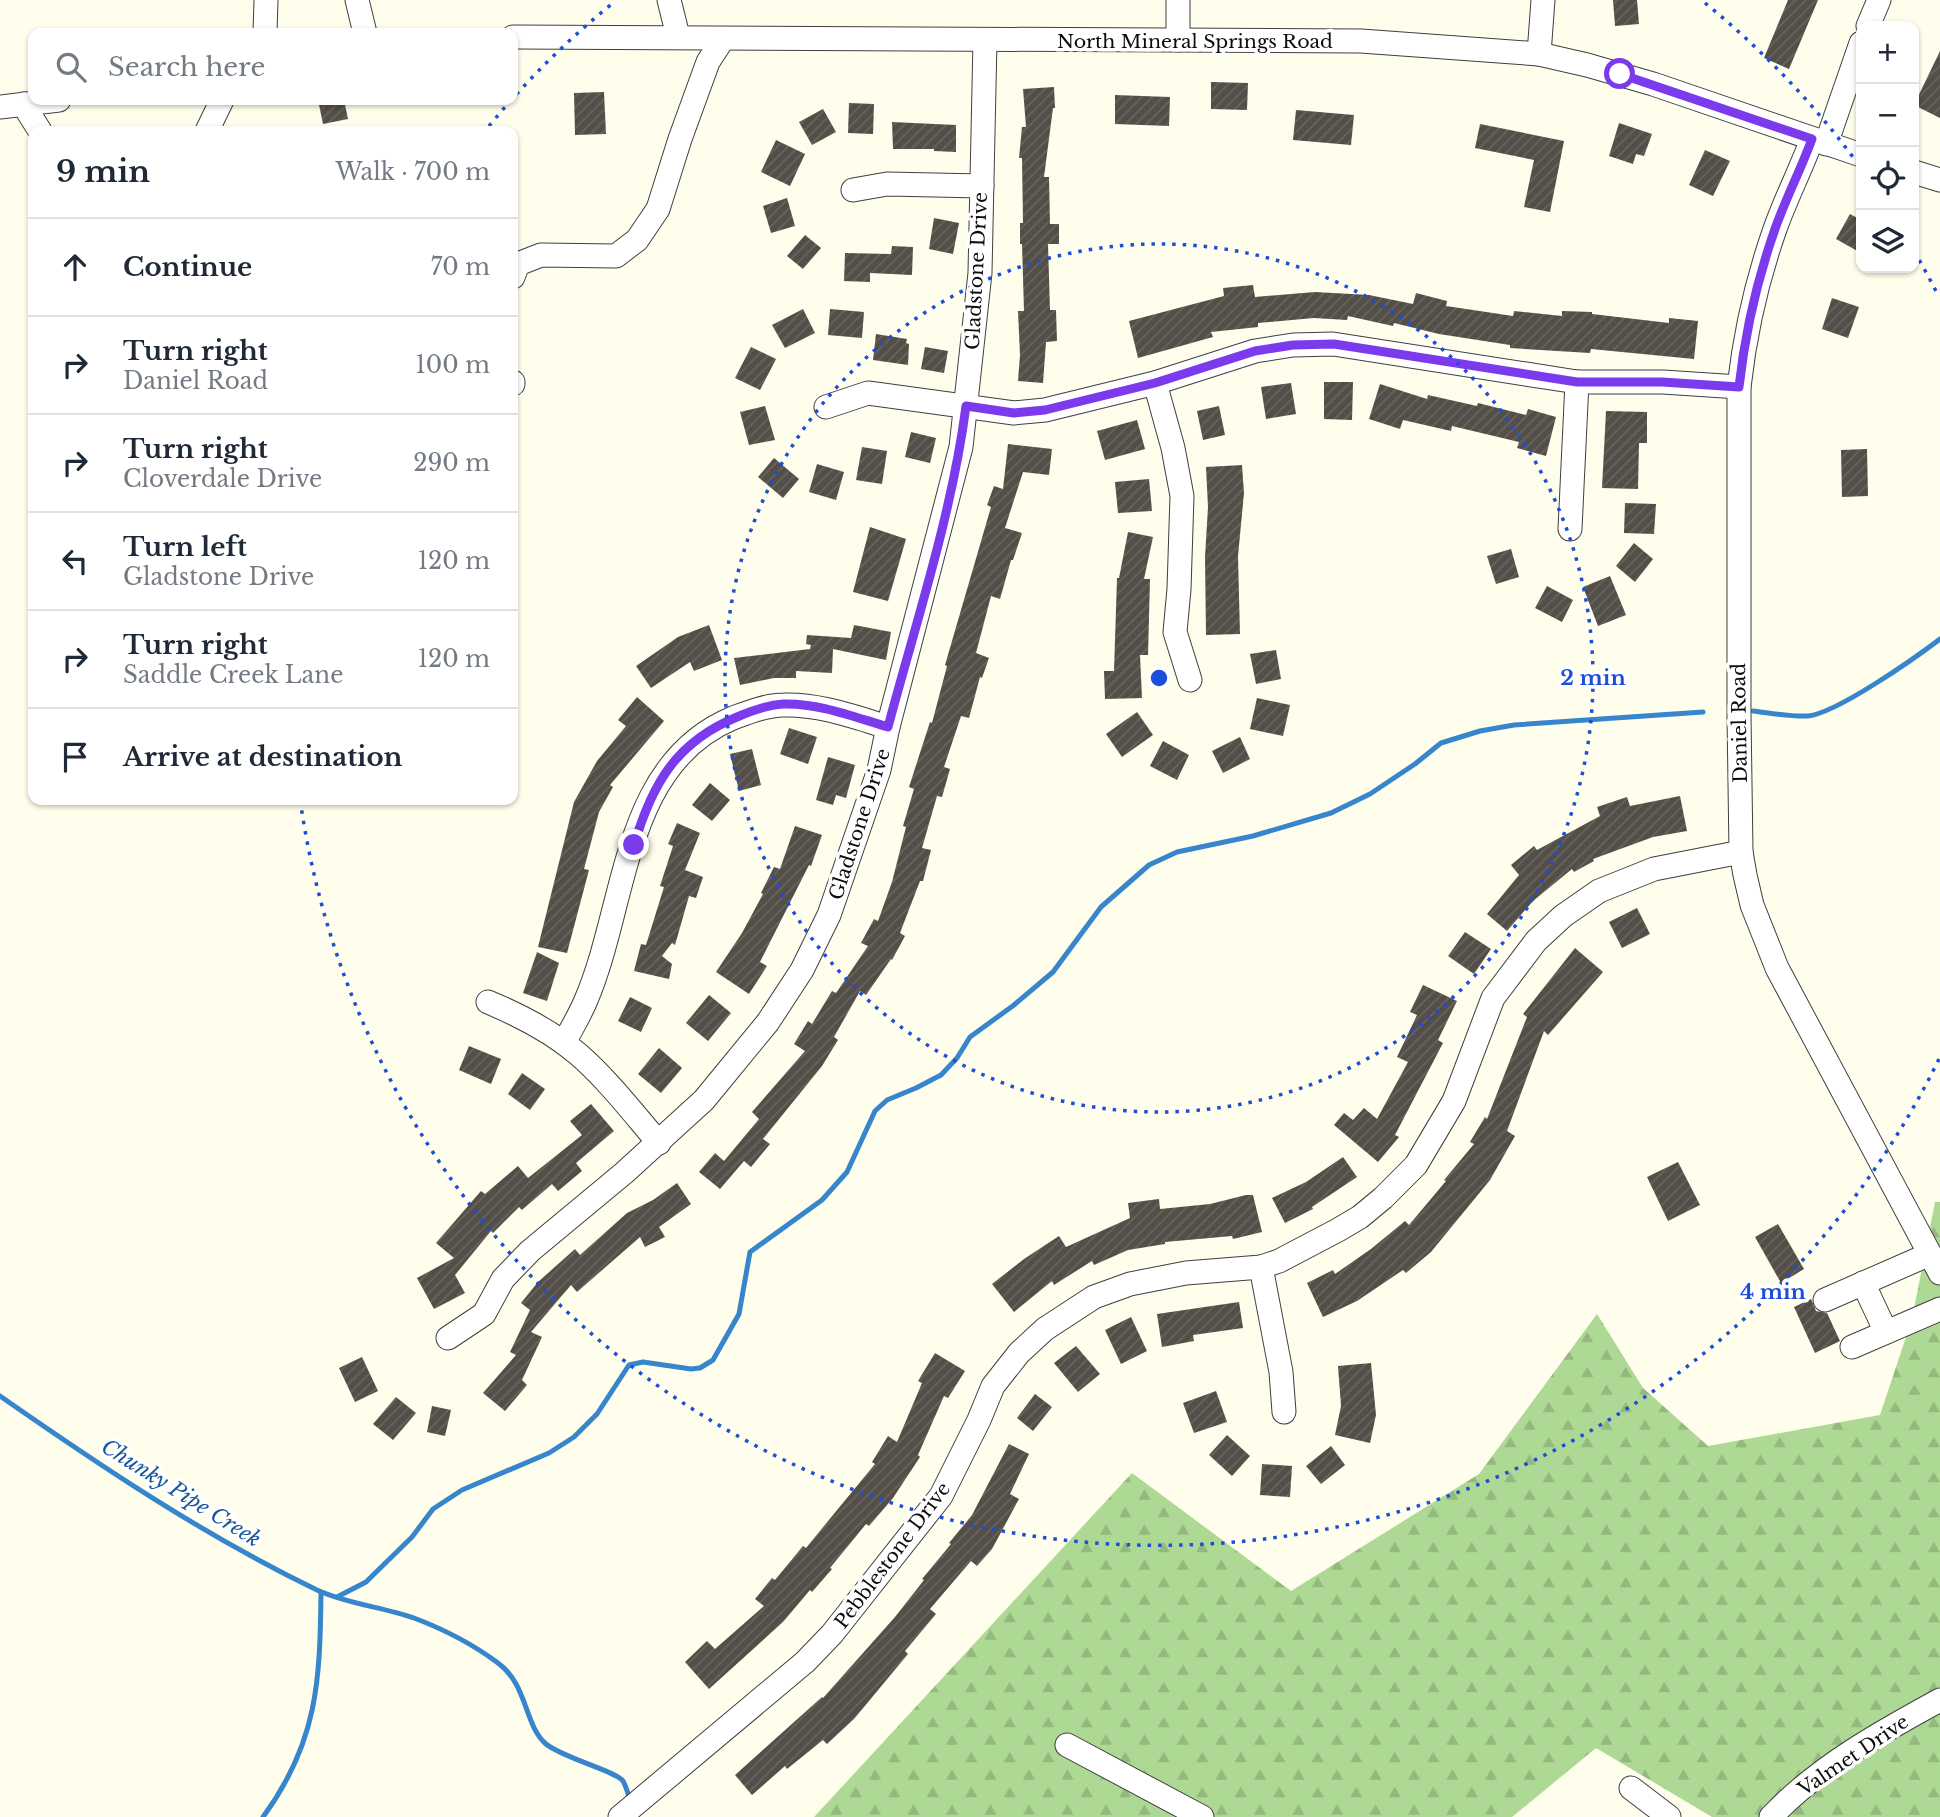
<!DOCTYPE html>
<html lang="en">
<head>
<meta charset="utf-8">
<style>
	:root { --surface:#fff; --page:#f6f6f7; --text:#1f2937; --muted:#747a83; --line:#e0e1e3 }
	body { margin:0; font-family:"Libre Baskerville",serif; background:var(--page); color:var(--text) }
	.controls { position:absolute; right:21px; top:21px; display:grid; overflow:hidden; border-radius:14px; box-shadow:0 2px 5px #0004 }
	.controls button { width:63px; height:63px; display:grid; place-items:center; padding:0; border:0; border-bottom:2px solid var(--line); background:var(--surface); color:var(--text); font:35px sans-serif }
	.stop { position:absolute; width:21px; height:21px; margin:-16px; border:5px solid #7c3aed; border-radius:50%; background:#fff }
	.stop.end { background:#7c3aed; border-color:#fff; box-shadow:0 2px 7px #0008 }
	.list { margin:0; padding:0; list-style:none }
	h2 { display:flex; justify-content:space-between; align-items:center; height:91px; margin:0; padding:0 28px; font-size:30px }
	h2 small { font-size:23px; font-weight:400; color:var(--muted) }
	.list li { display:grid; grid-template-columns:46px 1fr auto; gap:21px; align-items:center; box-sizing:border-box; height:98px; padding:0 28px; border-top:2px solid var(--line) }
	.list b { display:block; font-size:26px; white-space:nowrap }
	.list p { margin:0; font-size:23px; white-space:nowrap; color:var(--muted) }
	.list em { font-size:23px; font-style:normal; color:var(--muted) }
	.icon { flex:none; width:38px; height:38px; fill:none; stroke:currentColor; stroke-width:2; stroke-linecap:round; stroke-linejoin:round }
	.map { position:relative; flex:none; width:1940px; height:1817px; overflow:hidden }
	.search { position:absolute; background:var(--surface); box-shadow:0 2px 5px #0004; left:28px; top:28px; width:490px; height:77px; display:flex; align-items:center; gap:18px; box-sizing:border-box; padding:0 24px; border-radius:14px; color:var(--muted); font-size:26px }
	.panel { position:absolute; background:var(--surface); box-shadow:0 2px 5px #0004; left:28px; top:126px; width:490px; height:679px; border-radius:14px }
	.map>svg:first-child { display:block }
	.forest { fill:url(#forest-firs) }
	.lines { fill:none; stroke-linecap:round; stroke-linejoin:round }
	.stream { stroke:#3785cc; stroke-width:5 }
	.building { fill:url(#building-hatch) }
	.minor-casing { stroke:#3f3f3f; stroke-width:25 }
	.minor { stroke:#fff; stroke-width:23 }
	.route { stroke:#7c3aed; stroke-width:9 }
	.ring { fill:none; stroke:#1d4ed8; stroke-width:3.5; stroke-dasharray:3.5 7 }
	.labels { text-anchor:middle; stroke-width:7; stroke-linejoin:round; paint-order:stroke }
	.street-label { font-size:19px; fill:#0c0c0c; stroke:#fff }
	.water-label { font-size:21px; font-style:italic; fill:#16579c; stroke:#fff }
	.centre { fill:#1d4ed8; stroke:#fff; stroke-width:3.5 }
	.ring-label { font-size:21px; text-anchor:middle; font-weight:bold; fill:#1d4ed8; stroke:#fff; stroke-width:7; stroke-linejoin:round; paint-order:stroke }
</style>
</head>
<body>
<div class="map">
<svg width="1940" height="1817" viewBox="0 0 1940 1817">
	<defs>
		<pattern id="forest-firs" width="22" height="20" patternUnits="userSpaceOnUse" patternTransform="scale(1.75)"><rect width="22" height="20" fill="#aed995"/><path d="M5 1l3.5 6h-7zM16 11l3.5 6h-7z" fill="#94b97f"/></pattern>
		<pattern id="building-hatch" width="6" height="6" patternUnits="userSpaceOnUse" patternTransform="scale(1.75)"><rect width="6" height="6" fill="#544e48"/><path d="M-1 1l2-2M0 6l6-6M5 7l2-2" fill="none" stroke="#68635e"/></pattern>
	</defs>
	<rect width="100%" height="100%" fill="#fffdeb"/>
	<path class="forest" d="M1935 1202H1940V1817H1712L1596 1748 1512 1817H814L1132 1473 1291 1591 1479 1474 1597 1314 1643 1388 1708 1446 1880 1415 1912 1319Z"/>
	<g class="lines">
		<g class="stream">
			<path d="M1753 711C1770 713 1790 717 1808 716 1837 713 1915 658 1940 639"/>
			<path d="M0 1396C102 1467 205 1536 317 1590 347 1604 383 1607 414 1618 443 1629 474 1645 498 1663 528 1685 524 1725 546 1744 563 1758 616 1771 623 1781 626 1786 628 1794 630 1800"/>
			<path d="M337 1597 366 1582 412 1537 433 1509 462 1490 549 1453 574 1437 597 1414 629 1365 643 1362 691 1369 700 1368 713 1360 739 1314 750 1252 822 1200 847 1172 875 1111 887 1100 916 1088 941 1075 957 1058 970 1037 1014 1005 1053 972 1101 907 1149 865 1177 852 1253 836 1331 813 1370 794 1415 764 1441 743 1480 731 1514 725 1703 712"/>
			<path d="M263 1817C318 1742 320 1680 321 1592"/>
		</g>
	</g>
	<g class="building">
		<path d="M1613 0H1637L1639 24 1615 26Z"/>
		<path d="M1788 0H1818L1789 69 1764 58Z"/>
		<path d="M1940 51V118L1914 105Z"/>
		<path d="M1211 82 1248 83 1247 110 1211 109Z"/>
		<path d="M1054 87 1055 108H1053L1044 177H1049L1050 224H1059V244H1048L1050 310H1056L1057 341 1046 342 1043 383 1018 381 1020 355 1018 311H1024L1022 244H1020V223H1023L1022 158H1019L1022 127H1026L1023 89Z"/>
		<path d="M604 92 606 134 575 135 574 93Z"/>
		<path d="M1115 95 1170 97 1169 126 1115 124Z"/>
		<path d="M318 100H344L348 119 323 124Z"/>
		<path d="M849 103 874 104 873 134 848 133Z"/>
		<path d="M823 109 836 132 812 145 799 122Z"/>
		<path d="M1296 110 1354 115 1351 145 1293 140Z"/>
		<path d="M892 122 956 125V152L934 151V149H893Z"/>
		<path d="M1619 123 1652 134 1644 156 1636 154 1633 164 1609 156Z"/>
		<path d="M1480 124 1564 141 1550 212 1524 207 1534 160 1475 148Z"/>
		<path d="M776 140 805 154 790 186 761 172Z"/>
		<path d="M1705 150 1730 161 1713 196 1689 185Z"/>
		<path d="M787 198 795 226 771 233 763 206Z"/>
		<path d="M1850 214 1861 220V253L1836 239Z"/>
		<path d="M934 218 959 223 953 254 929 249Z"/>
		<path d="M805 235 821 248 803 269 787 256Z"/>
		<path d="M892 246 913 247 912 275 870 273V282L844 281 845 253 891 254Z"/>
		<path d="M1253 285 1255 297 1315 292 1369 295 1413 304 1416 293 1447 301 1446 306 1513 316 1514 311 1562 316V311L1592 312V314L1669 323V318L1698 321 1694 359 1591 349 1590 353 1510 348V345L1439 334 1394 323 1393 326 1348 316 1347 320 1314 318 1258 323V327L1211 332 1213 337 1138 358 1129 321 1224 296 1223 288Z"/>
		<path d="M1832 298 1859 307 1848 338 1822 329Z"/>
		<path d="M803 309 815 333 785 348 772 325Z"/>
		<path d="M830 309 864 312 862 338 828 335Z"/>
		<path d="M876 334 907 339 906 343 909 344 908 365 873 360Z"/>
		<path d="M751 347 776 359 760 390 735 378Z"/>
		<path d="M925 347 948 351 944 373 921 369Z"/>
		<path d="M1324 382H1353L1352 420 1324 419Z"/>
		<path d="M1291 383 1296 414 1266 419 1261 387Z"/>
		<path d="M1380 384 1427 399 1428 395 1477 406 1478 403 1526 415 1528 409 1556 417 1546 456 1517 448 1519 442 1452 426 1451 431 1403 420 1400 429 1369 419Z"/>
		<path d="M765 406 775 440 749 445 740 412Z"/>
		<path d="M1219 406 1225 435 1203 440 1197 411Z"/>
		<path d="M1606 411 1647 412V443H1639L1638 489 1602 488Z"/>
		<path d="M1137 420 1145 449 1105 460 1097 431Z"/>
		<path d="M911 432 936 438 930 463 905 457Z"/>
		<path d="M1008 444 1052 449 1049 475 1023 472 1005 528 1022 533 1013 560H1011L1000 599 991 596 976 653 989 658 982 678 980 677 969 718 961 716 944 767 950 769 942 797 937 796 922 848 931 850 923 881H920L900 933 905 936 892 960 891 959 866 995 860 991 834 1037 838 1040 822 1066 763 1139 770 1144 751 1167 744 1161 720 1189 699 1172 715 1153 724 1161 759 1119 752 1112 805 1051 794 1044 808 1021 812 1024 832 991 836 993 868 946 861 943 874 919 878 921 892 882 906 827 903 826 914 789 909 787 930 722 932 723 947 666 945 665 991 507 987 505 994 486 1003 489Z"/>
		<path d="M862 447 887 451 882 484 856 480Z"/>
		<path d="M1867 449 1868 496 1842 497 1841 450Z"/>
		<path d="M774 458 799 479 783 498 758 477Z"/>
		<path d="M817 464 844 472 836 500 809 492Z"/>
		<path d="M1242 465 1244 493 1238 556 1240 634 1206 635 1205 557 1208 507 1206 467Z"/>
		<path d="M1149 479 1152 511 1118 513 1115 482Z"/>
		<path d="M1625 503 1656 504 1654 534 1624 533Z"/>
		<path d="M870 527 906 539 888 601 853 592Z"/>
		<path d="M1128 532 1153 537 1144 579H1150L1148 655H1140L1142 698 1105 699 1104 671H1114L1117 578H1119Z"/>
		<path d="M1634 543 1653 559 1635 582 1616 566Z"/>
		<path d="M1511 549 1519 577 1496 584 1487 556Z"/>
		<path d="M1610 576 1626 615 1598 626 1583 587Z"/>
		<path d="M1547 586 1573 600 1562 622 1535 608Z"/>
		<path d="M709 625 722 660 694 671 690 662 651 688 636 666 678 637Z"/>
		<path d="M854 625 891 632 886 660 833 649 832 673 796 671V678H774L740 685 734 658 810 649 811 645 806 644 807 635 851 638Z"/>
		<path d="M1276 650 1281 679 1256 684 1250 654Z"/>
		<path d="M637 697 664 721 610 785 613 787 599 812 584 869 589 870 567 953 538 947 574 802 597 761 626 726 618 720Z"/>
		<path d="M1257 698 1290 705 1283 736 1250 729Z"/>
		<path d="M1137 712 1153 735 1122 757 1106 734Z"/>
		<path d="M789 728 817 737 808 764 780 754Z"/>
		<path d="M1240 737 1250 759 1223 773 1212 751Z"/>
		<path d="M1163 741 1189 755 1177 780 1150 766Z"/>
		<path d="M752 749 761 785 739 791 730 754Z"/>
		<path d="M828 757 855 765 846 798 836 795 833 805 816 800Z"/>
		<path d="M710 783 730 800 712 821 692 805Z"/>
		<path d="M1680 796 1687 831 1653 837 1593 859 1594 861 1574 872 1572 869 1533 901 1507 931 1487 914 1519 875 1511 865 1534 846 1537 850 1600 816 1597 807 1627 797 1630 806Z"/>
		<path d="M677 823 700 833 685 870 703 877 696 898 689 896 675 945 672 943 662 956 672 964 669 979 634 971 641 944 646 945 664 887 660 886 673 846 668 844Z"/>
		<path d="M795 826 822 835 811 866 809 865 760 962 767 966 749 994 716 972 742 933 763 894 761 893 774 867 780 869Z"/>
		<path d="M1637 908 1650 934 1622 948 1609 922Z"/>
		<path d="M1465 932 1491 949 1474 974 1448 956Z"/>
		<path d="M1575 948 1603 972 1548 1035 1544 1031 1507 1131 1515 1136 1490 1180 1431 1252 1406 1273 1403 1270 1357 1301 1323 1317 1307 1283 1333 1270 1335 1274 1371 1249 1405 1221 1409 1225 1446 1181 1444 1180 1474 1144 1470 1142 1485 1117 1487 1119 1527 1017 1523 1014Z"/>
		<path d="M537 952 559 963 547 1001 523 993Z"/>
		<path d="M1423 985 1457 1001 1438 1040 1443 1043 1395 1135 1399 1137 1378 1162 1334 1125 1344 1113 1353 1120 1364 1108 1377 1119 1408 1062 1397 1057 1417 1015 1410 1012Z"/>
		<path d="M709 995 731 1013 708 1041 686 1023Z"/>
		<path d="M630 997 652 1008 641 1032 618 1021Z"/>
		<path d="M469 1046 501 1059 491 1084 459 1070Z"/>
		<path d="M659 1048 682 1068 661 1093 638 1074Z"/>
		<path d="M522 1073 545 1089 530 1110 508 1094Z"/>
		<path d="M591 1104 614 1131 576 1163 582 1171 558 1191 552 1184 522 1210 519 1207 493 1233 491 1231 455 1275 465 1293 434 1309 417 1278 454 1258 436 1243 481 1191 485 1194 518 1166 528 1178 582 1135 570 1121Z"/>
		<path d="M1343 1157 1357 1177 1312 1207 1313 1209 1285 1223 1272 1198 1306 1182Z"/>
		<path d="M1678 1162 1700 1205 1668 1221 1647 1177Z"/>
		<path d="M677 1183 691 1204 659 1227 665 1237 645 1247 640 1237 577 1292 571 1285 531 1332 542 1337 522 1380 527 1385 505 1411 483 1393 516 1355 510 1352 530 1310 521 1303 538 1282 575 1249 580 1255 627 1213 653 1200Z"/>
		<path d="M1246 1195H1253L1262 1232 1233 1239 1232 1236 1165 1242V1244L1128 1250 1094 1265 1092 1261 1054 1285 1052 1281 1014 1312 992 1284 1024 1259 1059 1236 1066 1247 1130 1218 1128 1203 1159 1199 1160 1209 1210 1204Z"/>
		<path d="M1778 1224 1804 1269 1781 1283 1755 1237Z"/>
		<path d="M1811 1299 1816 1311 1827 1313 1840 1341 1815 1353 1794 1307Z"/>
		<path d="M1239 1302 1243 1328 1193 1335 1194 1341 1162 1347 1157 1314Z"/>
		<path d="M1131 1317 1147 1351 1121 1364 1105 1330Z"/>
		<path d="M1076 1346 1100 1374 1078 1392 1054 1363Z"/>
		<path d="M935 1353 965 1371 948 1398 944 1396 918 1455 920 1457 893 1498 869 1526 866 1524 830 1568 832 1569 812 1592 810 1590 783 1622 709 1689 685 1662 707 1641 715 1649 764 1606 755 1599 772 1578 775 1580 803 1546 806 1548 842 1504 875 1464 872 1462 888 1436 897 1442 922 1383 918 1381Z"/>
		<path d="M362 1357 378 1391 355 1402 339 1368Z"/>
		<path d="M1371 1363 1376 1415 1370 1443 1335 1435 1341 1406 1338 1366Z"/>
		<path d="M1216 1391 1227 1422 1194 1433 1183 1403Z"/>
		<path d="M1035 1394 1052 1407 1033 1431 1017 1418Z"/>
		<path d="M396 1397 416 1413 393 1440 373 1424Z"/>
		<path d="M432 1406 451 1410 445 1436 427 1432Z"/>
		<path d="M1227 1435 1250 1456 1232 1476 1209 1455Z"/>
		<path d="M1009 1444 1029 1454 1010 1494 1019 1499 992 1549 977 1566 971 1561 930 1609 936 1614 905 1651 908 1654 854 1719 827 1744 823 1740 787 1769 785 1766 752 1795 735 1775 822 1697 823 1698 895 1617 924 1580 922 1579 951 1544 949 1543 972 1515Z"/>
		<path d="M1331 1446 1345 1465 1321 1484 1306 1466Z"/>
		<path d="M1262 1464 1292 1466 1290 1497 1260 1495Z"/>
	</g>
	<g class="lines">
		<defs>
			<g id="minor">
				<path d="M357 0 365 33"/>
				<path d="M669 0 678 36"/>
				<path d="M1868 26 1879 0"/>
				<path d="M265 33 266 0"/>
				<path d="M513 37 1361 41 1539 54 1587 65 1653 84 1861 155"/>
				<path d="M1178 40V0"/>
				<path d="M1539 54 1543 0"/>
				<path d="M23 104 40 131"/>
				<path d="M0 107 59 100"/>
				<path d="M207 131 222 100"/>
				<path d="M1812 139C1801 169 1786 198 1775 229 1757 280 1745 333 1739 387V715L1741 852 1745 875 1752 905 1777 968 1940 1273"/>
				<path d="M1826 144 1861 43"/>
				<path d="M1914 172 1940 180"/>
				<path d="M853 190 887 184 982 186"/>
				<path d="M513 277 518 264 541 255 616 256 637 240 658 209 680 139 708 62 723 39"/>
				<path d="M513 382V384"/>
				<path d="M1155 383 1173 448 1182 496 1179 589 1175 632 1190 680"/>
				<path d="M826 407 868 393 1014 413 1045 410 1155 383 1255 351 1293 345 1333 344 1577 382H1663L1739 387"/>
				<path d="M1570 529 1577 382"/>
				<path d="M488 1002C519 1015 551 1031 578 1054 608 1080 633 1113 659 1143"/>
				<path d="M564 1043C571 1029 580 1015 586 1000 627 905 622 764 733 718 749 712 767 705 784 705 820 704 854 717 888 727"/>
				<path d="M1261 1267 1281 1372 1284 1412"/>
				<path d="M1863 1283 1886 1332"/>
				<path d="M1825 1300 1930 1254"/>
				<path d="M448 1338 484 1314 503 1279 530 1251 624 1173 704 1100 768 1022 802 970 829 915 879 770 888 727 961 447 980 273 985 40"/>
				<path d="M1852 1347 1940 1309"/>
				<path d="M1067 1745 1202 1817"/>
				<path d="M1631 1788 1669 1817"/>
				<path d="M620 1817 805 1662 832 1634 941 1496 979 1420 993 1386 1019 1353 1045 1329 1094 1297 1130 1284 1186 1273 1261 1267 1279 1261 1338 1230 1360 1217 1383 1198 1416 1165 1454 1101 1493 998 1536 941 1563 916 1599 891 1654 869 1741 852"/>
				<path d="M1771 1817C1818 1767 1881 1732 1940 1700"/>
			</g>
		</defs>
		<use href="#minor" class="minor-casing"/>
		<use href="#minor" class="minor"/>
	</g>
	<g class="lines">
		<path class="route" d="M634 845C652 784 676 742 737 717 751 711 768 705 783 704 820 703 854 717 888 727 916 622 952 514 966 406L1014 413 1045 410 1155 383 1255 351 1293 345 1334 344 1577 382H1662L1739 387C1745 333 1757 280 1775 229 1786 198 1801 169 1812 139L1620 74"/>
	</g>
	<g class="ring">
		<circle cx="1159" cy="678" r="434"/>
		<path d="M1939 1059A868 868 0 0 1 301 806M489 126A868 868 0 0 1 613 3M1705 3A868 868 0 0 1 1861 168M1914 251A868 868 0 0 1 1939 297"/>
	</g>
	<g class="labels">
		<g class="street-label">
			<text x="1195" y="48">North Mineral Springs Road</text>
			<text transform="translate(976 271) rotate(-87)" y="7">Gladstone Drive</text>
			<text transform="translate(1739 723) rotate(-91)" y="7">Daniel Road</text>
			<text transform="translate(859 824) rotate(-72)" y="7">Gladstone Drive</text>
			<text transform="translate(892 1555) rotate(-53)" y="7">Pebblestone Drive</text>
			<text transform="translate(1853 1755) rotate(-34)" y="7">Valmet Drive</text>
		</g>
		<g class="water-label">
			<text transform="translate(181 1493) rotate(32)" y="7">Chunky Pipe Creek</text>
		</g>
	</g>
	<circle cx="1159" cy="678" r="10" class="centre"/>
	<g class="ring-label">
		<text x="1593" y="685">2 min</text>
		<text x="1773" y="1299">4 min</text>
	</g>
</svg>
<div class="controls">
<button>+</button>
<button>−</button>
<button><svg class="icon" aria-label="locate" viewBox="0 0 24 24"><circle cx="12" cy="12" r="6"/><path d="M12 2v4M12 18v4M2 12h4M18 12h4"/></svg></button>
<button><svg class="icon" aria-label="layers" viewBox="0 0 24 24"><path d="M12 4l9 5-9 5-9-5zM3 14l9 5 9-5"/></svg></button>
</div>
<div class="stop" style="left:1620px;top:74px"></div>
<div class="stop end" style="left:634px;top:845px"></div>
<div class="search"><svg class="icon" aria-label="search" viewBox="0 0 24 24"><circle cx="10" cy="10" r="6"/><path d="M15 15l6 6"/></svg>Search here</div>
<section class="panel">
<h2>9 min<small>Walk · 700 m</small></h2>
<ul class="list">
<li><svg class="icon" aria-label="ahead" viewBox="0 0 24 24"><path d="M12 20V5M6 11l6-6 6 6"/></svg><div><b>Continue</b></div><em>70 m</em></li>
<li><svg class="icon" aria-label="right" viewBox="0 0 24 24"><path d="M7 20v-9h11M14 6l5 5-5 5"/></svg><div><b>Turn right</b><p>Daniel Road</p></div><em>100 m</em></li>
<li><svg class="icon" aria-label="right" viewBox="0 0 24 24"><path d="M7 20v-9h11M14 6l5 5-5 5"/></svg><div><b>Turn right</b><p>Cloverdale Drive</p></div><em>290 m</em></li>
<li><svg class="icon" aria-label="left" viewBox="0 0 24 24"><path d="M17 20v-9H6M10 6l-5 5 5 5"/></svg><div><b>Turn left</b><p>Gladstone Drive</p></div><em>120 m</em></li>
<li><svg class="icon" aria-label="right" viewBox="0 0 24 24"><path d="M7 20v-9h11M14 6l5 5-5 5"/></svg><div><b>Turn right</b><p>Saddle Creek Lane</p></div><em>120 m</em></li>
<li><svg class="icon" aria-label="arrive" viewBox="0 0 24 24"><path d="M6 21V4h12l-3 4 3 4H6"/></svg><div><b>Arrive at destination</b></div></li>
</ul>
</section>
</div>
</body>
</html>
